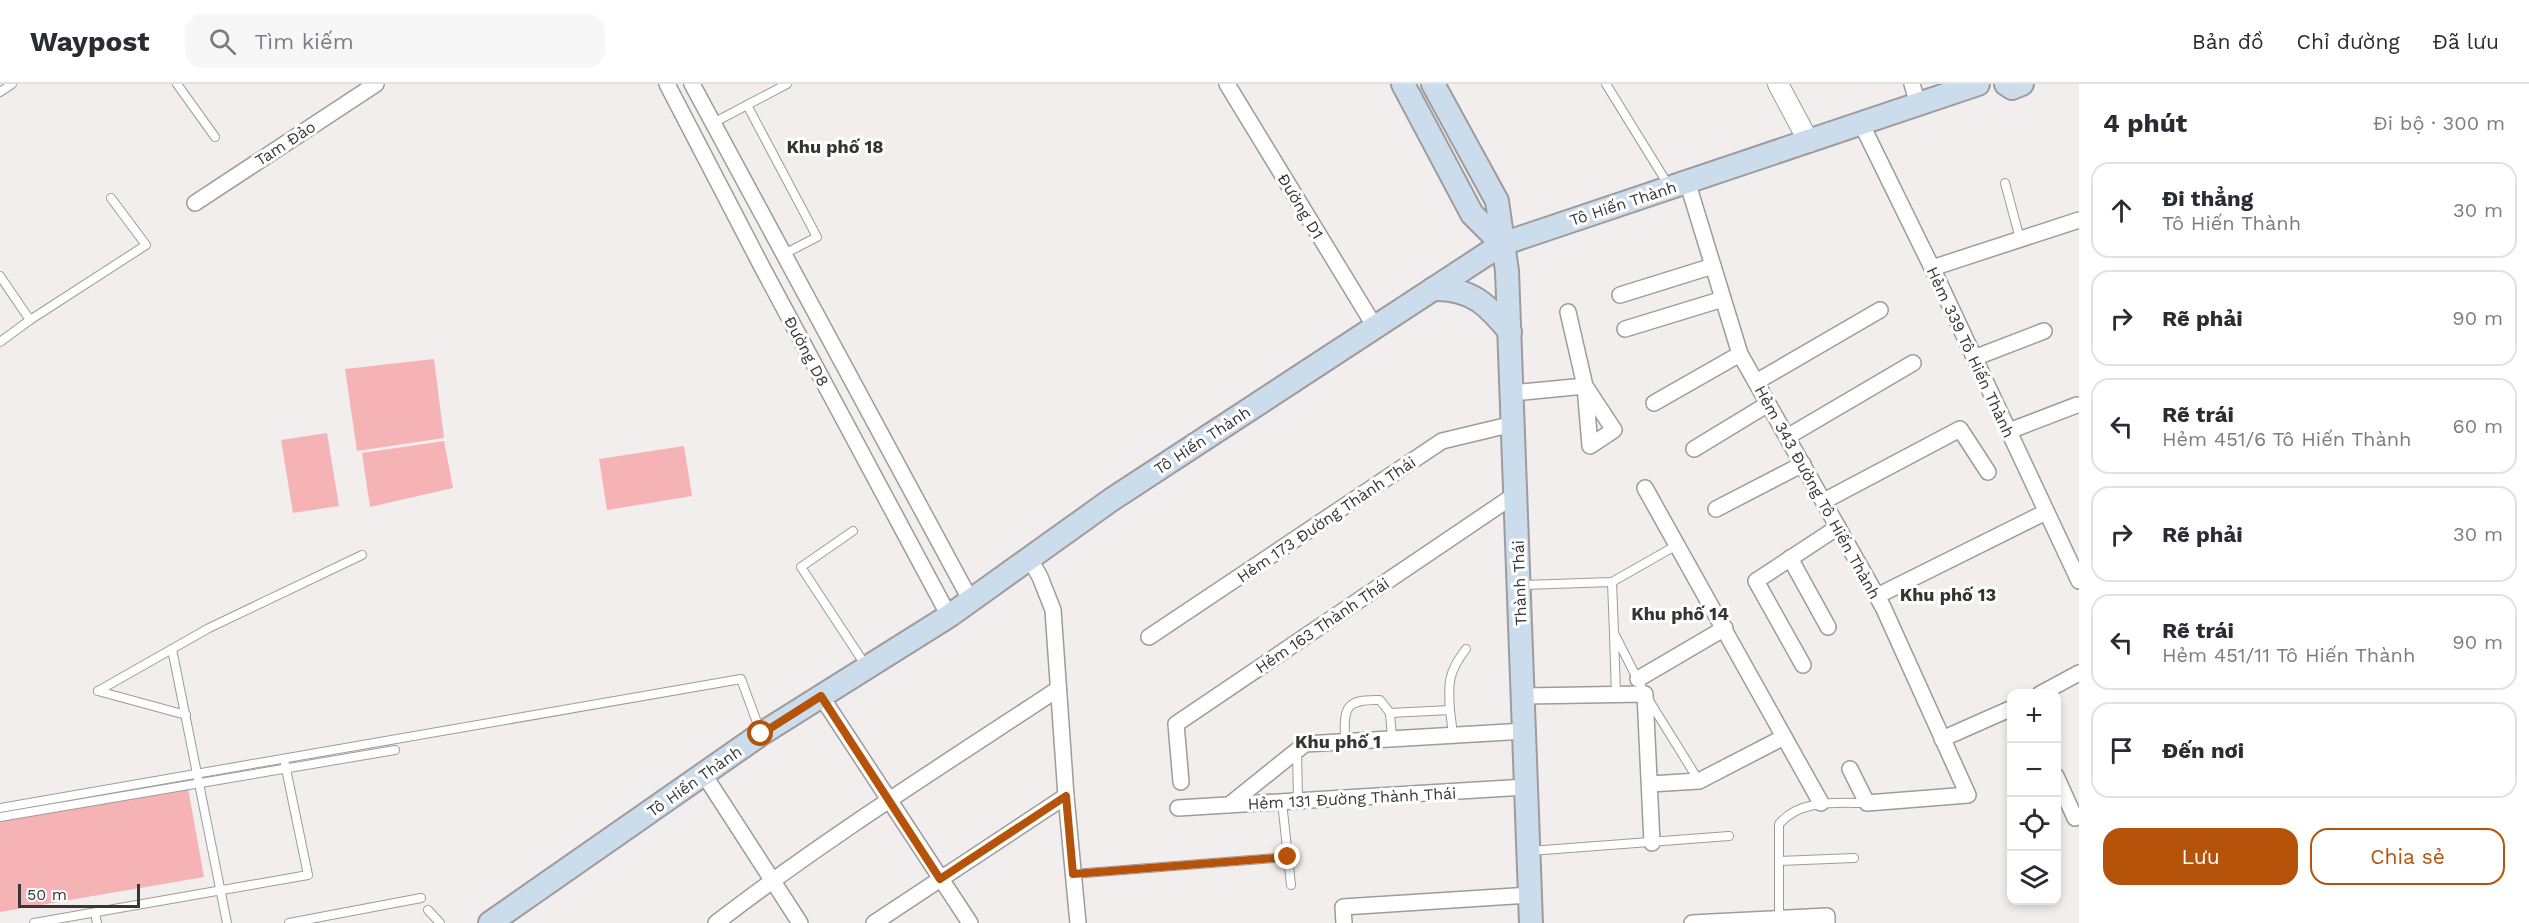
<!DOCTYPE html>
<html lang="vi">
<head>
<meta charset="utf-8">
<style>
	:root { --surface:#fff; --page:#f7f7f7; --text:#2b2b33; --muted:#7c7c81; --line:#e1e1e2; --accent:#b45309 }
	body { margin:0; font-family:"Work Sans",sans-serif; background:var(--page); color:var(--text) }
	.controls { position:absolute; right:18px; bottom:18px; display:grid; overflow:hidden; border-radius:12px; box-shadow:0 3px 9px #0003 }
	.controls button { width:54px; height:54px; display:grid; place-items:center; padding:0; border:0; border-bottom:2px solid var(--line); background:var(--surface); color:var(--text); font:30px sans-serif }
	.scale { position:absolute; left:18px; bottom:15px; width:122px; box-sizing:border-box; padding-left:6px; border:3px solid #383636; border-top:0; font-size:16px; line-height:21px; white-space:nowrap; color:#383636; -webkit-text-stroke:4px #fff; paint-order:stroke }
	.stop { position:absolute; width:18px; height:18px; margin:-14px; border:4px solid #b45309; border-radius:50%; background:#fff }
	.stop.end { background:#b45309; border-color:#fff; box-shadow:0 2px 6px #0008 }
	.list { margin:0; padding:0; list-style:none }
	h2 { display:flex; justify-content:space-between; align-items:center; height:78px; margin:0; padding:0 24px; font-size:26px }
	h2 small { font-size:20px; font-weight:400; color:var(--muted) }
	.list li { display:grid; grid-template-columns:39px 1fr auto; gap:18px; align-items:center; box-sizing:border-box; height:96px; margin:0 12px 12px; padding:0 12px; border:2px solid var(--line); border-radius:18px }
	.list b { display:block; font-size:22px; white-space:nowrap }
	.list p { margin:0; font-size:20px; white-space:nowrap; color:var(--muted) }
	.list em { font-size:20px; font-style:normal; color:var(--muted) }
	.actions { display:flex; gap:12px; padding:18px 24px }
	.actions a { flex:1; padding:14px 0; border:2px solid var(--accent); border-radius:18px; text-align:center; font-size:21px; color:var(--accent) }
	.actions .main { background:var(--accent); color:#fff }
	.icon { flex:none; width:33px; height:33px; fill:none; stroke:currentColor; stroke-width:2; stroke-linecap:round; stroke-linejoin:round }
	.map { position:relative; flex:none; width:2079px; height:839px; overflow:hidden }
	header { display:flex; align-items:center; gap:36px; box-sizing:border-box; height:84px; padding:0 30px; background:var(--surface); border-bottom:2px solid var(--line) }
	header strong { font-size:28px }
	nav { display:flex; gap:33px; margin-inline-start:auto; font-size:21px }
	.search { width:420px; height:54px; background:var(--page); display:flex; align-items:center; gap:15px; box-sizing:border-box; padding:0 21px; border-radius:18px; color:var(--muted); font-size:22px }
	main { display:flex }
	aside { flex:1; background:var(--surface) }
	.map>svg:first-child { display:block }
	.green { fill:#f6b3b5 }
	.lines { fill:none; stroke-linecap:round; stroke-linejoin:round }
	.service-casing { stroke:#a09b9b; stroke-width:10 }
	.minor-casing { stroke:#a09b9b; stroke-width:18 }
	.tertiary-casing { stroke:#a09b9b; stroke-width:22 }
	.secondary-casing { stroke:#a09b9b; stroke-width:26 }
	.service { stroke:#fff; stroke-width:8 }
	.minor { stroke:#fff; stroke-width:15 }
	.tertiary { stroke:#fff; stroke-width:20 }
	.secondary { stroke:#cbddec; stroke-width:22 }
	.route { stroke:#b45309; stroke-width:8 }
	.labels { text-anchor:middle; stroke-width:6; stroke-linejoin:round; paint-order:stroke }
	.street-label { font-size:16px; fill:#383636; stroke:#fff }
	.neighbourhood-label { font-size:18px; font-weight:bold; fill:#373333; stroke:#fff }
</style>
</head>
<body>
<header>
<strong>Waypost</strong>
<div class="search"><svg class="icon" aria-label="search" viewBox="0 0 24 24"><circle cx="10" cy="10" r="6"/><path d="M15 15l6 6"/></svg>Tìm kiếm</div>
<nav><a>Bản đồ</a><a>Chỉ đường</a><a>Đã lưu</a></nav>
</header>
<main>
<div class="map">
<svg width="2079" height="839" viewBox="0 0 2079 839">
	<rect width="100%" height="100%" fill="#f3eeee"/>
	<g class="green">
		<path d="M434 275 444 354 357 367 345 285Z"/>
		<path d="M327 349 339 422 293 429 281 356Z"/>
		<path d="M444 357 453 404 370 423 362 369Z"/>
		<path d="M684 362 692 412 607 426 599 375Z"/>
		<path d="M188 704 204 793 0 828V736Z"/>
	</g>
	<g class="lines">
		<defs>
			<g id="service">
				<path d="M177 0 215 53"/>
				<path d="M1606 0 1669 102"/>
				<path d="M0 8 12 0"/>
				<path d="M747 21 817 153 784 170"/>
				<path d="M713 39 787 0"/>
				<path d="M2005 99 2020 155"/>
				<path d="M0 192 30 236"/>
				<path d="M0 258 30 236 146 161 111 114"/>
				<path d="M853 447 801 483 866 582"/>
				<path d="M1612 498 1614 549 1645 610 1699 697"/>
				<path d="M1521 501 1612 498 1677 461"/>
				<path d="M1614 551 1616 611"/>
				<path d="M172 565 227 839"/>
				<path d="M98 607 209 544 362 471"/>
				<path d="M98 607 186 631"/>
				<path d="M1450 628C1448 599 1448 588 1466 565"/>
				<path d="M1390 629 1392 654"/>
				<path d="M1345 657C1344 624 1344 615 1380 616L1390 629 1450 626 1453 651"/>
				<path d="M1297 666 1298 717"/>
				<path d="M1282 718 1291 801"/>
				<path d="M0 724 741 595 761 649"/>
				<path d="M0 733 395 666"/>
				<path d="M1530 767 1729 752"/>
				<path d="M1779 777 1854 774"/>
				<path d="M1073 790 1288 773"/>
				<path d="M428 826 440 839"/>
				<path d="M95 829 97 839"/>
				<path d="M1779 834V740C1800 715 1837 719 1866 719"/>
				<path d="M34 839 308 791 285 680"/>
				<path d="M289 839 421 814"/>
			</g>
			<g id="minor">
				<path d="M667 0 762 183 949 532"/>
				<path d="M692 0 971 517"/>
				<path d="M1227 0 1375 243"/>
				<path d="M1912 0 1918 20"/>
				<path d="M1861 39 1937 194 2079 497"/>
				<path d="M1687 97 1740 270 1883 523 1968 711 1867 719 1850 685"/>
				<path d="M195 119 376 0"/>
				<path d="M1932 184 2079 136"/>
				<path d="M1620 211 1713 182"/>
				<path d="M1625 245 1723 215"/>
				<path d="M1974 274 2044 247"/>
				<path d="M1756 298 1880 226"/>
				<path d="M1512 309 1585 302 1590 362 1614 346 1585 302 1568 228"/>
				<path d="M1654 319 1740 270"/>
				<path d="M2009 347 2077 321"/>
				<path d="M1787 353 1913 279"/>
				<path d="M1694 365 1768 320"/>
				<path d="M1645 404 1821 719"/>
				<path d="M1824 417 1960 345 1988 388"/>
				<path d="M1716 425 1803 380"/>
				<path d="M1790 474 1828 543"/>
				<path d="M1030 475 1040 493 1053 526 1066 712 1078 839"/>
				<path d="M1877 512 2046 428"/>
				<path d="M1149 553 1442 357 1513 340"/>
				<path d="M1803 581 1756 497 1838 443"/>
				<path d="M1638 595 1725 544"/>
				<path d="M2040 610 2079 589"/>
				<path d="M821 612 970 839"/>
				<path d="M1523 612 1645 610 1652 759"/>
				<path d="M1942 655 2012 624"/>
				<path d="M703 689 800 839"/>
				<path d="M2056 692 2075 734"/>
				<path d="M1181 698 1176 640 1516 410"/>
				<path d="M1650 700 1699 697 1784 653"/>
				<path d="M1229 721 1305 660 1525 647"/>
				<path d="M1178 724 1527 703"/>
				<path d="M716 839C825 755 943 681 1058 605"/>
				<path d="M874 839 1066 712"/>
				<path d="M1344 839 1343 823 1530 811"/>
				<path d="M1692 839 1827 832V839"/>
			</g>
			<path id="tertiary" d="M1778 0 1809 58"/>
			<g id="secondary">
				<path d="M1403 0 1472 130 1502 160"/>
				<path d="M1433 0 1497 117 1507 187 1531 839"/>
				<path d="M2006 0 2012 4 2022 0"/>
				<path d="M1433 205C1471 204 1487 220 1510 248"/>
				<path d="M490 839 761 650 949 532 1111 416 1502 160 1978 0"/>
			</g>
		</defs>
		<use href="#service" class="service-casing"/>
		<use href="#minor" class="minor-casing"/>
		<use href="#tertiary" class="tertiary-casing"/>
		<use href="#secondary" class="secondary-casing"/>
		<use href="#service" class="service"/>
		<use href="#minor" class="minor"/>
		<use href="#tertiary" class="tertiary"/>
		<use href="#secondary" class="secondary"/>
	</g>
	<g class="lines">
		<path class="route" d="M761 650 821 612 940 795 1066 712 1073 790 1288 773"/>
	</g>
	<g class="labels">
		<g class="street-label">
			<text transform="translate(285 59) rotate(-33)" y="6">Tam Đảo</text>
			<text transform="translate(1623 119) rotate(-18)" y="6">Tô Hiến Thành</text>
			<text transform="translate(1301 122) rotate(59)" y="6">Đường D1</text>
			<text transform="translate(807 267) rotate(62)" y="6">Đường D8</text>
			<text transform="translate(1971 268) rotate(65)" y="6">Hẻm 339 Tô Hiến Thành</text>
			<text transform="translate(1202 356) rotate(-33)" y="6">Tô Hiến Thành</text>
			<text transform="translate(1818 408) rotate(61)" y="6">Hẻm 343 Đường Tô Hiến Thành</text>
			<text transform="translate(1326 435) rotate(-34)" y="6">Hẻm 173 Đường Thành Thái</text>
			<text transform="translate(1519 499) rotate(-92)" y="6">Thành Thái</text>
			<text transform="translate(1322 541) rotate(-34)" y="6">Hẻm 163 Thành Thái</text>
			<text transform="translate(694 697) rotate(-35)" y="6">Tô Hiến Thành</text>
			<text transform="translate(1352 714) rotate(-3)" y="6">Hẻm 131 Đường Thành Thái</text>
		</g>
		<g class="neighbourhood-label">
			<text x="835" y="69">Khu phố 18</text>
			<text x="1948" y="517">Khu phố 13</text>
			<text x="1680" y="536">Khu phố 14</text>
			<text x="1338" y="664">Khu phố 1</text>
		</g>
	</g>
</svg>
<div class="controls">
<button>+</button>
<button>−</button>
<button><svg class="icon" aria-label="locate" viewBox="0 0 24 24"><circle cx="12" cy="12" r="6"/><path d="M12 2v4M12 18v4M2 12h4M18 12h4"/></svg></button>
<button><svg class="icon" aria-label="layers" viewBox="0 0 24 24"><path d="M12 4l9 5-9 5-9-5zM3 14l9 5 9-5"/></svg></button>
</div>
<div class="scale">50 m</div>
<div class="stop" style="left:761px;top:650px"></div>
<div class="stop end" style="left:1288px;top:773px"></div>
</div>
<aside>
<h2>4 phút<small>Đi bộ · 300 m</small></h2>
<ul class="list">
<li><svg class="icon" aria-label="ahead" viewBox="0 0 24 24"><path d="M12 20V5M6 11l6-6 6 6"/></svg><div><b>Đi thẳng</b><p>Tô Hiến Thành</p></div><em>30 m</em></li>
<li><svg class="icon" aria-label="right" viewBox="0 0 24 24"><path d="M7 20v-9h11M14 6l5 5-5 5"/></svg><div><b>Rẽ phải</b></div><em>90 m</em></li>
<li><svg class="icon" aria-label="left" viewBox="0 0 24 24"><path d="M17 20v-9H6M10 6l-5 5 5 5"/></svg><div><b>Rẽ trái</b><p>Hẻm 451/6 Tô Hiến Thành</p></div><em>60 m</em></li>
<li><svg class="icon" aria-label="right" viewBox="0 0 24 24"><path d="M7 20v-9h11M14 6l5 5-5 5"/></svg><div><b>Rẽ phải</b></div><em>30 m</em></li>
<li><svg class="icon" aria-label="left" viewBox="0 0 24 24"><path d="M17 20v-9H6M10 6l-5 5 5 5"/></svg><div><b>Rẽ trái</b><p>Hẻm 451/11 Tô Hiến Thành</p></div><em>90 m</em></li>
<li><svg class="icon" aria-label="arrive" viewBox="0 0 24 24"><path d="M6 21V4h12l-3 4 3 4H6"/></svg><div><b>Đến nơi</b></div></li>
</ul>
<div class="actions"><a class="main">Lưu</a><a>Chia sẻ</a></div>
</aside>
</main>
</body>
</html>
